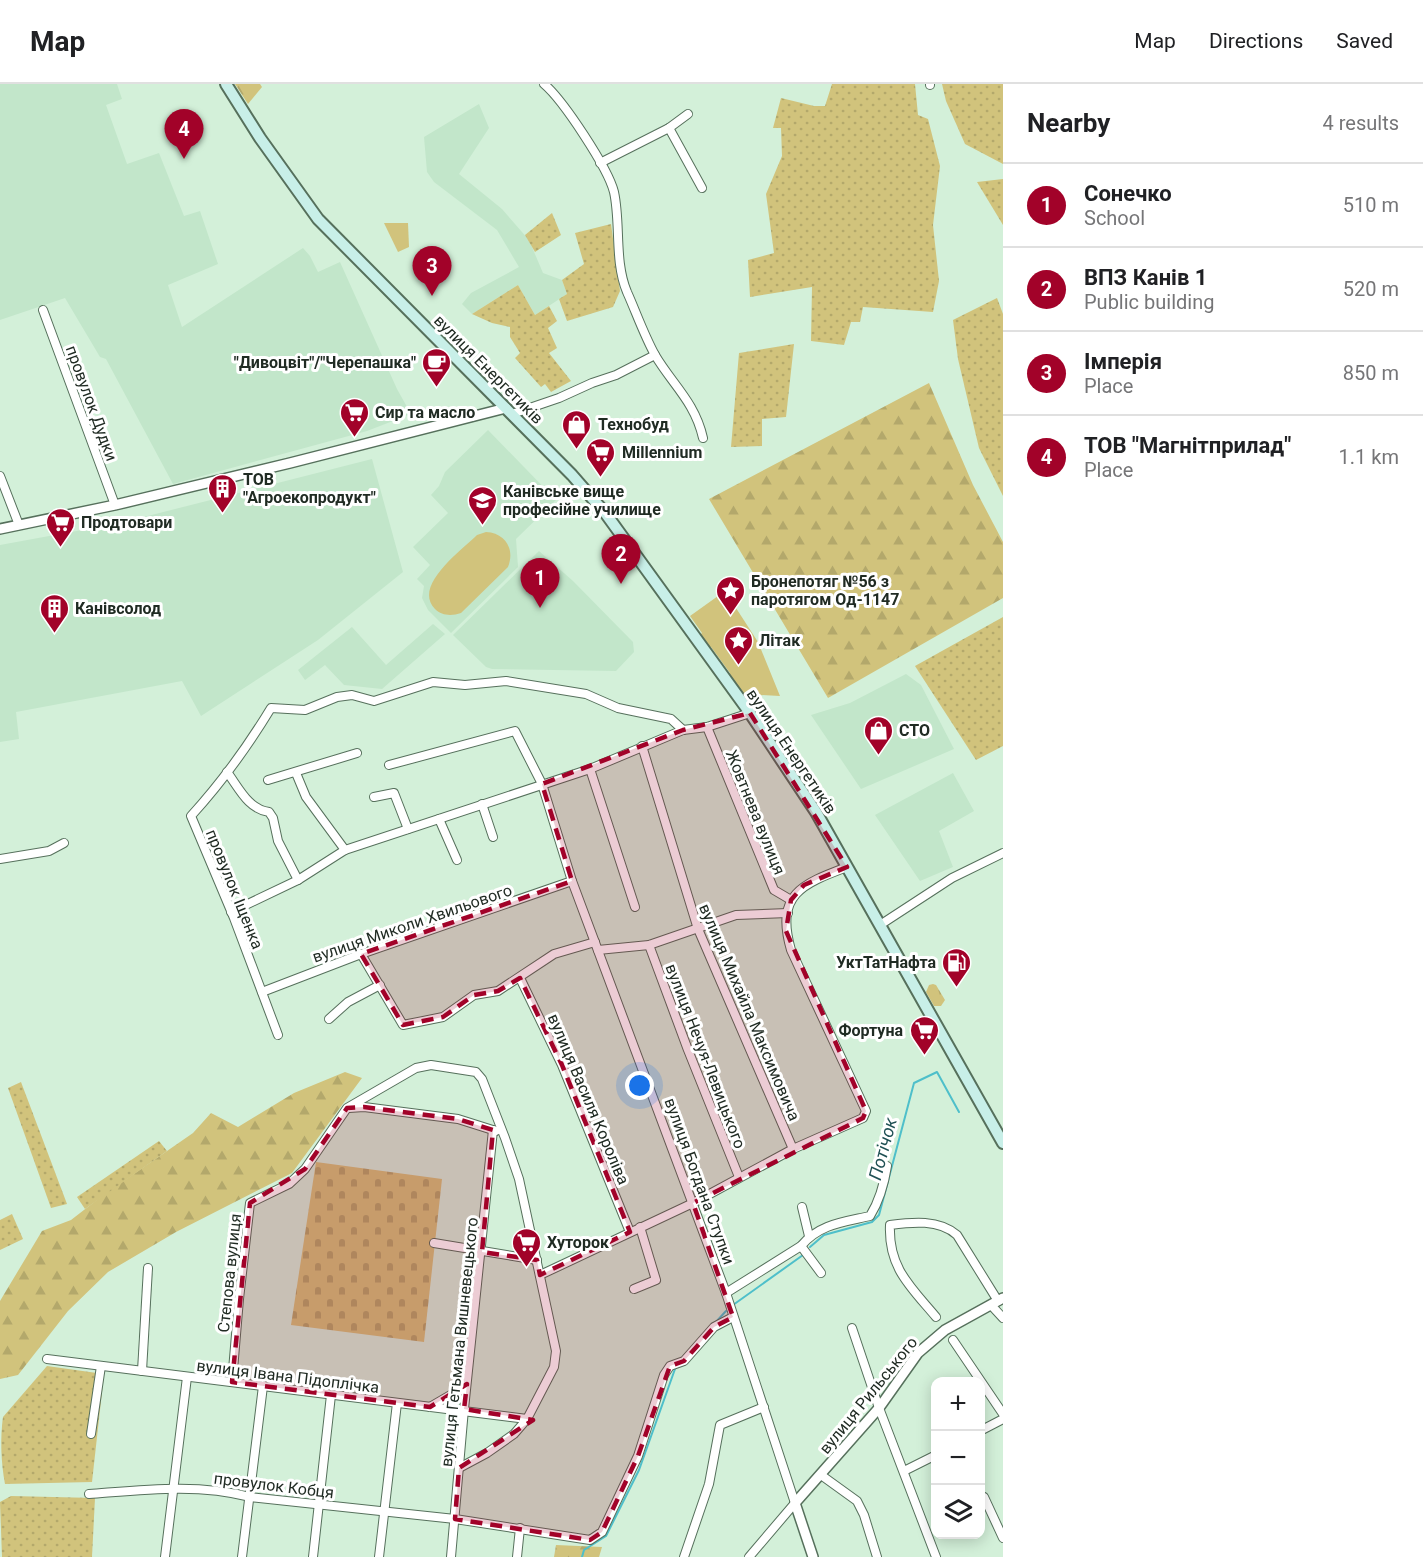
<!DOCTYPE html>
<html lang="en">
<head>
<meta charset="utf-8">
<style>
	:root { --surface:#fff; --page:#f6f6f6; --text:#202124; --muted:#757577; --line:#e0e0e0; --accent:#a20229 }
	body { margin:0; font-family:Roboto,sans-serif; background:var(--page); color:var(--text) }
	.controls { position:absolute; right:18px; bottom:18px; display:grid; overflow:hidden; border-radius:12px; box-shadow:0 3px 15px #0003 }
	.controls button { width:54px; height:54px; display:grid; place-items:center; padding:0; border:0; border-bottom:2px solid var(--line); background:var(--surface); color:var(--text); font:30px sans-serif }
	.you { position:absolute; left:640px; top:1002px; width:21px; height:21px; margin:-15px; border:4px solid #fff; border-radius:50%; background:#1a73e8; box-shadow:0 0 0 9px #1a73e833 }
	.badge { display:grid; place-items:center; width:39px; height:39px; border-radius:50%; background:var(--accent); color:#fff; font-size:20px; font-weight:700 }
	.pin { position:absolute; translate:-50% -50px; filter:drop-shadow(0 2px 3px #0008) }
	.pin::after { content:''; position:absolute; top:32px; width:21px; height:18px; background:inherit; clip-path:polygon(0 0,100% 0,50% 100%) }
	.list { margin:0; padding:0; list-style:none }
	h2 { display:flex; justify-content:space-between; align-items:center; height:78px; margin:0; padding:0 24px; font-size:26px }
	h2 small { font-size:20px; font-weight:400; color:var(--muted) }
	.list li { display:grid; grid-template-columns:39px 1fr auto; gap:18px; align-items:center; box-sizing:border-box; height:84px; padding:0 24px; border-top:2px solid var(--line) }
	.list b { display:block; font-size:22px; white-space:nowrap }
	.list p { margin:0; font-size:20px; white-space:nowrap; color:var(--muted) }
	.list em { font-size:20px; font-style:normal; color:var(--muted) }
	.icon { flex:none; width:33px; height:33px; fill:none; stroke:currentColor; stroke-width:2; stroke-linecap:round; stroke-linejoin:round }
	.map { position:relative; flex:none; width:1003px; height:1473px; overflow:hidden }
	header { display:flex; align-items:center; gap:36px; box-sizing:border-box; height:84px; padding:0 30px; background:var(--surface); border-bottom:2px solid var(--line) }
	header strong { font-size:28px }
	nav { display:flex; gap:33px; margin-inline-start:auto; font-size:21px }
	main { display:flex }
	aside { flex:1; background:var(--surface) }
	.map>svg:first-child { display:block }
	.built { fill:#c2e6ca }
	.grass { fill:url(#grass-tufts) }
	.forest { fill:url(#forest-firs) }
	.cemetery { fill:url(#cemetery-stones) }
	.park { fill:#d1c37c }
	.garden { fill:url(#garden-dots) }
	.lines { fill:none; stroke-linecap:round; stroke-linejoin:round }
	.stream { stroke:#4ebfca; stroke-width:2 }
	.minor-casing { stroke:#56705c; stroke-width:10 }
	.tertiary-casing { stroke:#56705c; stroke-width:12 }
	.secondary-casing { stroke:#56705c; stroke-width:14 }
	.minor { stroke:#fff; stroke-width:8 }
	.tertiary { stroke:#fff; stroke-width:9 }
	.secondary { stroke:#c8efe8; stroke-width:10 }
	.marked { fill:#a20229; fill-opacity:0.2; stroke:#a20229; stroke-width:4.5; stroke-dasharray:12 8; stroke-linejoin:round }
	.labels { text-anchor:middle; stroke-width:6; stroke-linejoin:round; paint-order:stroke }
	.poi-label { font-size:16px; font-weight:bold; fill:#202b23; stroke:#fff; text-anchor:start }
	.street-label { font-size:16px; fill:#202b23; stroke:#fff }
	.water-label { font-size:18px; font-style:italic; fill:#1f5054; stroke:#fff }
</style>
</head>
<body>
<header>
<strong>Map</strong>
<nav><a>Map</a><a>Directions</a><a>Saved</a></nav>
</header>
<main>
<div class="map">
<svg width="1003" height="1473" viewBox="0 0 1003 1473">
	<defs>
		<pattern id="grass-tufts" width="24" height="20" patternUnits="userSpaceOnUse" patternTransform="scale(1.5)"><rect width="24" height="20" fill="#d1c37c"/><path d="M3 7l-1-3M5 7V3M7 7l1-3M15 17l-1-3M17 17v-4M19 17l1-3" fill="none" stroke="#b3a86b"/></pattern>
		<pattern id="forest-firs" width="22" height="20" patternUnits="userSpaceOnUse" patternTransform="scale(1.5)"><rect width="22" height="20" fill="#d1c37c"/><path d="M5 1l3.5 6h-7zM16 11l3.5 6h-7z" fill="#b3a86b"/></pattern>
		<pattern id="cemetery-stones" width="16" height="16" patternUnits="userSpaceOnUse" patternTransform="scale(1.5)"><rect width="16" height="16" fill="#d1c37c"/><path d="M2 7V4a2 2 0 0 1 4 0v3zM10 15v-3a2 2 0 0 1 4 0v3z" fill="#b3a86b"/></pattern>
		<pattern id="garden-dots" width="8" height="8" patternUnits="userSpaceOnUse" patternTransform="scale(1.5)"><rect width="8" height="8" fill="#d1c37c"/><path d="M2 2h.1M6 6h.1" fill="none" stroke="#b3a86b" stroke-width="1.8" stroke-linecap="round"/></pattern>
	</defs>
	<rect width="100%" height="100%" fill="#d3f0d9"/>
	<g class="built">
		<path d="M0 0H117L122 15 106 21 127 80 159 69 184 132 200 127 218 180 168 201 182 243 303 164 310 172 318 188 340 178 397 305 411 330 367 347 173 400 106 275 100 273 65 214 0 236Z"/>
		<path d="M479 20 489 44 459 90 502 125 529 156 543 189 562 196 567 210 535 231 518 201 472 230 462 220 471 209 519 183 497 146 434 98 427 88 424 53Z"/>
		<path d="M488 346 556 416 516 455 518 483 451 549 428 526 422 514 424 502 417 495 430 481 413 463 448 429 431 411 439 402 445 388Z"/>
		<path d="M372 375 403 488 318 556 201 632 182 597 16 628 19 655 0 658V461L120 439Z"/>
		<path d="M539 467 573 497 633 558 634 568 616 587 492 585 486 583 453 551Z"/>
		<path d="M433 540 445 550 382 605 344 601 325 581 305 596 298 586 352 543 386 581Z"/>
		<path d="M906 590 921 601 954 665 861 705 811 631 850 619Z"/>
		<path d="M953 689 974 727 939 747 953 783 920 797 875 731Z"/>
	</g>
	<path class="grass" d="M933 900 936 901 945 916 941 922H934L926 908 929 901Z"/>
	<g class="forest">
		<path d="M235 0H260L262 3 248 20Z"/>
		<path d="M929 299 973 401 1003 458V514L828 614 709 415Z"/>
		<path d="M345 988 362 994 292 1089 176 1148 108 1188 68 1227 18 1291 0 1295V1217L42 1147 71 1136 102 1112 193 1049 211 1029 238 1043 294 1009Z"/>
		<path d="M556 1461 602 1463 599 1473H554Z"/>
	</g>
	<path class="cemetery" d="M316 1078 442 1095 424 1258 291 1241Z"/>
	<g class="park">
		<path d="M384 139H408L409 163 398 168Z"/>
		<path d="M443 172 451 184 433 194 426 182Z"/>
		<path d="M486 448C506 449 515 466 508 483L461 529C452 532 442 532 435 525 412 502 462 466 477 451Z"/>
		<path d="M725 507 758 558 780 612 741 610 729 594 730 589 711 563 705 562 699 552 702 549 690 532Z"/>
	</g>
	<g class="garden">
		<path d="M832 0H915L918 31 928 35 940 82 933 141 939 197 933 228 863 223 860 238H851L844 261 811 257 812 203 750 213 748 176 774 169 766 110 782 72 781 44H773L781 14 814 22H825Z"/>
		<path d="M942 0H1003V80L965 60 946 17Z"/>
		<path d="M1003 95V141L977 98Z"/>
		<path d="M552 129 561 151 535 168 525 151Z"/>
		<path d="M611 140 620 207 613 223 567 237 559 215 567 210 562 196 584 180 575 149Z"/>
		<path d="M518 201 535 231 549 222 557 237 548 244 557 264 549 269 571 297 551 308 545 300 541 303 515 274 520 269 510 253V243L492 239 472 230Z"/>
		<path d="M997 214 1003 230V412L979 364 958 275 953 236Z"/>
		<path d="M794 260 786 333 762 335V362L731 363 739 269Z"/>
		<path d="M1003 533V662L976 676 915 582Z"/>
		<path d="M21 998 67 1120 51 1124 8 1004Z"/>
		<path d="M159 1057 167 1067 85 1125 77 1113Z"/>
		<path d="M12 1130 23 1155 0 1166V1136Z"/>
		<path d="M47 1282 104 1290 92 1398 5 1400C1 1379 0 1354 3 1333Z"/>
		<path d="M11 1412 95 1414 92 1473H2L0 1418Z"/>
	</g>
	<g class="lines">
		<g class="stream">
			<path d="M810 1163 824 1151 872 1138 879 1131 914 999 937 988 959 1028"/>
			<path d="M733 1221 803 1171"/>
			<path d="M715 1239 726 1227"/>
			<path d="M582 1473 584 1466 606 1452 639 1386 675 1285"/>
		</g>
		<defs>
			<g id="minor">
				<path d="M544 0C563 16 608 84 614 108 621 140 614 177 627 208 636 228 644 251 655 271 672 300 695 318 703 354"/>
				<path d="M930 0V1"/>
				<path d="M669 44 702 104"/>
				<path d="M600 79 669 44 688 30"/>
				<path d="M43 226 115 421"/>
				<path d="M512 330 559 314 592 299 616 291 655 271"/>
				<path d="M0 392 19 441"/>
				<path d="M707 643 774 806 791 816"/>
				<path d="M642 662 698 845 793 1065"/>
				<path d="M389 681 515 647 542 700 572 797 726 1209 795 1419 749 1473"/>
				<path d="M590 685 635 823"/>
				<path d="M227 688C239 704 248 725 269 728L273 734 278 757 298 796"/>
				<path d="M296 689 306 713 345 766"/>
				<path d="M268 696 357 669"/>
				<path d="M374 713 394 709 408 745"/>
				<path d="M482 720 493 753"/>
				<path d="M439 735 457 776"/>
				<path d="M0 775 49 767 64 759"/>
				<path d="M231 828 298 796 345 766 590 685 683 646 707 643 750 629"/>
				<path d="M880 841 952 794 1003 769"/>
				<path d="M649 861 688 966 739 1093"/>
				<path d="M598 866 649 861 736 831 788 829"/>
				<path d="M361 870 403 941 443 933 474 911 498 907 554 870 595 858"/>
				<path d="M520 894 562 981 630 1148"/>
				<path d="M262 908 361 870 572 797"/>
				<path d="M329 935 348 918 380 901"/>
				<path d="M278 951 234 834 191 732C221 699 248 662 271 624L305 626 337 613 352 611 374 617 433 598 465 601 506 597 586 610 618 624 671 635 683 646"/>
				<path d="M349 1024 364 1023 458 1035 496 1047"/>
				<path d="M802 1123 809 1152"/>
				<path d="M434 1159 537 1176"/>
				<path d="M801 1162 821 1189"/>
				<path d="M540 1191 693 1119 793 1065 863 1034 866 1027 791 866C775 810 802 800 847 783"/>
				<path d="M634 1205 656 1196 640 1143"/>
				<path d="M726 1209 801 1162C819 1140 844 1138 870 1132 880 1116 884 1101 887 1082"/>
				<path d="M991 1221 1003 1234"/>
				<path d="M936 1233C911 1203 888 1184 890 1141 912 1138 939 1135 957 1151L998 1217"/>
				<path d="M852 1244 879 1324 936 1473"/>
				<path d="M953 1256 1003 1330"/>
				<path d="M47 1275 527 1335"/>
				<path d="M142 1287 148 1184"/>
				<path d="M232 1298 239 1215 250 1119 289 1100 305 1085 347 1024 416 984 431 981 476 988 482 995 505 1054 519 1095 556 1267 554 1283 527 1335 514 1350 487 1369 459 1384"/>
				<path d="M430 1323 454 1309 466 1289"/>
				<path d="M980 1347 1003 1335"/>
				<path d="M91 1350 101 1282"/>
				<path d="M904 1387 936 1371"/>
				<path d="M821 1391 857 1417 864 1431 877 1473"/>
				<path d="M89 1410C142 1406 198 1399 250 1413L455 1435 590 1456 602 1448 638 1372 664 1291 670 1282 684 1277 714 1243 733 1233"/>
				<path d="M980 1411 984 1413 1003 1454"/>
				<path d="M165 1473 187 1293"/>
				<path d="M242 1473 263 1302"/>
				<path d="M313 1473 331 1311"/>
				<path d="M379 1473 397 1319"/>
				<path d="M451 1473 464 1325 493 1046"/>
				<path d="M517 1473 520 1444"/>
				<path d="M684 1473 709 1400 720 1341 764 1323"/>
			</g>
			<g id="tertiary">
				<path d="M0 445 115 421 290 379 506 324"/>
				<path d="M813 1473 795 1419 879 1324 918 1269 945 1246 1003 1214"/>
			</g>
			<path id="secondary" d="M226 0 260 54 318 135 572 391 606 430 750 629 816 728 1003 1059"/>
		</defs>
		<use href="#minor" class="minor-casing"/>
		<use href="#tertiary" class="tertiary-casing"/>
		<use href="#secondary" class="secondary-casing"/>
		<use href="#minor" class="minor"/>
		<use href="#tertiary" class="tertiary"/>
		<use href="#secondary" class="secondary"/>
	</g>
	<path class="marked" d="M750 629 847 783 804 801 791 816 786 847 866 1027 863 1034 693 1119 733 1233 714 1243 684 1277 670 1282 638 1372 602 1448 590 1456 455 1435 459 1384 533 1336 464 1325 467 1300 430 1323 232 1298 250 1119 305 1085 347 1024 364 1023 458 1035 493 1046 482 1168 537 1176 540 1191 630 1148 562 981 520 894 498 907 474 911 443 933 403 941 361 870 572 797 542 700 683 646Z"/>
	<defs>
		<symbol id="cafe-pin" viewBox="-11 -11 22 30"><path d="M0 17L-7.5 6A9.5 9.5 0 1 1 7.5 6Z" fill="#a20229" stroke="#fff"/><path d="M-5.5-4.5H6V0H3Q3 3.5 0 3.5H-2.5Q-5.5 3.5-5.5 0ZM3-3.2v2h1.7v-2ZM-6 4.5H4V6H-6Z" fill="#fff"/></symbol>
		<symbol id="supermarket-pin" viewBox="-11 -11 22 30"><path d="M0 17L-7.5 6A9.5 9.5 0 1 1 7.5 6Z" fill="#a20229" stroke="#fff"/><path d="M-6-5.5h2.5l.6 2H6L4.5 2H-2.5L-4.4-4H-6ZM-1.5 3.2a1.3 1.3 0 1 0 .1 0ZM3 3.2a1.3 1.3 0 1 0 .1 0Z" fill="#fff"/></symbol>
		<symbol id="shop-pin" viewBox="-11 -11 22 30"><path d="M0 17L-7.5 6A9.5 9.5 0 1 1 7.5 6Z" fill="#a20229" stroke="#fff"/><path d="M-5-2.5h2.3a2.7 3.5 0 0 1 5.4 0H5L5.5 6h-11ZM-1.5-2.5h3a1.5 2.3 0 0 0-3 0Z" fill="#fff"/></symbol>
		<symbol id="building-pin" viewBox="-11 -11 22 30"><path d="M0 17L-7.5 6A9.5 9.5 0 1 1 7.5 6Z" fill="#a20229" stroke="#fff"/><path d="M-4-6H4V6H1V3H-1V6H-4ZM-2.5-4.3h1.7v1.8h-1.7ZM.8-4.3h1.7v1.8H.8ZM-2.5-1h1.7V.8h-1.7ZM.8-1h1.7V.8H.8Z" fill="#fff"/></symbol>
		<symbol id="university-pin" viewBox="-11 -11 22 30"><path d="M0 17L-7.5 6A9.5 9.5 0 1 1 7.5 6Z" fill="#a20229" stroke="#fff"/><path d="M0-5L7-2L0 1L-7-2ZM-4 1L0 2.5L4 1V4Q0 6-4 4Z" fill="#fff"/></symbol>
		<symbol id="sight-pin" viewBox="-11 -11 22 30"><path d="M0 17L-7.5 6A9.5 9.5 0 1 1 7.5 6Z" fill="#a20229" stroke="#fff"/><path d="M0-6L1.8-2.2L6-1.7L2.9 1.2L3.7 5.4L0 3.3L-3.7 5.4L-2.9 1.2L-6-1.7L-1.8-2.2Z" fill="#fff"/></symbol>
		<symbol id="fuel-pin" viewBox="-11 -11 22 30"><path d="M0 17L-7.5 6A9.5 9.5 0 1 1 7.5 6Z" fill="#a20229" stroke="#fff"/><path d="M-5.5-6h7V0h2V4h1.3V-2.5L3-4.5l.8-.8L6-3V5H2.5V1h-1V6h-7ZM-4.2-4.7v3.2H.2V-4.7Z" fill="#fff"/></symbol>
	</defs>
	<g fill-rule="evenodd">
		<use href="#cafe-pin" x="420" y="262" width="33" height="45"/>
		<use href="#supermarket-pin" x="338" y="312" width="33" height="45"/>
		<use href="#shop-pin" x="560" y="324" width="33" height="45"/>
		<use href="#supermarket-pin" x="584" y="352" width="33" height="45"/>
		<use href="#building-pin" x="206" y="388" width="33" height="45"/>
		<use href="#university-pin" x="466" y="400" width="33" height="45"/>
		<use href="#supermarket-pin" x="44" y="422" width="33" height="45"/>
		<use href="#sight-pin" x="714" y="490" width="33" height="45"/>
		<use href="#building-pin" x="38" y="508" width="33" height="45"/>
		<use href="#sight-pin" x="722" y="540" width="33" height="45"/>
		<use href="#shop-pin" x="862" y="630" width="33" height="45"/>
		<use href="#fuel-pin" x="940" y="862" width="33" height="45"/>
		<use href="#supermarket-pin" x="908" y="930" width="33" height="45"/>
		<use href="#supermarket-pin" x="510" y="1142" width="33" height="45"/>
	</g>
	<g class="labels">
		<g class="poi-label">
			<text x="416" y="284" text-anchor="end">"Дивоцвіт"/"Черепашка"</text>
			<text x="375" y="334">Сир та масло</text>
			<text x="598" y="346">Технобуд</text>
			<text x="622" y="374">Millennium</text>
			<text x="243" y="401">ТОВ<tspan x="243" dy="18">"Агроекопродукт"</tspan></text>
			<text x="503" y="413">Канівське вище<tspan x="503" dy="18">професійне училище</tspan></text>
			<text x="81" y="444">Продтовари</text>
			<text x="751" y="503">Бронепотяг №56 з<tspan x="751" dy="18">паротягом Од-1147</tspan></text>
			<text x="75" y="530">Канівсолод</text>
			<text x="759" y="562">Літак</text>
			<text x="899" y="652">СТО</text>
			<text x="936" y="884" text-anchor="end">УктТатНафта</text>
			<text x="903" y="952" text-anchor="end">Фортуна</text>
			<text x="547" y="1164">Хуторок</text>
		</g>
		<g class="street-label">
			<text transform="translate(489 285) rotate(45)" y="6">вулиця Енергетиків</text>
			<text transform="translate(92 319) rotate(70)" y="6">провулок Дудки</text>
			<text transform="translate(792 667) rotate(56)" y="6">вулиця Енергетиків</text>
			<text transform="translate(756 728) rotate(68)" y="6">Жовтнева вулиця</text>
			<text transform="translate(235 805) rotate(68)" y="6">провулок Іщенка</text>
			<text transform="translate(412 839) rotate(-19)" y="6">вулиця Миколи Хвильового</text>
			<text transform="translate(750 928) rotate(67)" y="6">вулиця Михайла Максимовича</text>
			<text transform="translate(706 972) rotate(69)" y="6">вулиця Нечуя-Левицького</text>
			<text transform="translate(589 1015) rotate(67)" y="6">вулиця Василя Короліва</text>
			<text transform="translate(700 1097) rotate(70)" y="6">вулиця Богдана Ступки</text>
			<text transform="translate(229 1189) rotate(-84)" y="6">Степова вулиця</text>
			<text transform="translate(459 1258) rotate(-84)" y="6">вулиця Гетьмана Вишневецького</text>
			<text transform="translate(288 1292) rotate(7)" y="6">вулиця Івана Підоплічка</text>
			<text transform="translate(868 1311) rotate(-51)" y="6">вулиця Рильського</text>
			<text transform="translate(274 1401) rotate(7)" y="6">провулок Кобця</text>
		</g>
		<g class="water-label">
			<text transform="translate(883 1065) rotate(-75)" y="6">Потічок</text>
		</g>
	</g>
</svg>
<div class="controls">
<button>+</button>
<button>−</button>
<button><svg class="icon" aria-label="layers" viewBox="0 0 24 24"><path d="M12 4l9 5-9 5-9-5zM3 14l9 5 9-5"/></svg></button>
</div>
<div class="you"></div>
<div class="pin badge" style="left:540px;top:524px">1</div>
<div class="pin badge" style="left:621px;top:500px">2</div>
<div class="pin badge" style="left:432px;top:212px">3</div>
<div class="pin badge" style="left:184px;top:75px">4</div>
</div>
<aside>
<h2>Nearby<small>4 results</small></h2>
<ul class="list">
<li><span class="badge">1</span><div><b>Сонечко</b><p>School</p></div><em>510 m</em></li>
<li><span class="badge">2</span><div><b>ВПЗ Канів 1</b><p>Public building</p></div><em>520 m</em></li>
<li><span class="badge">3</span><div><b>Імперія</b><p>Place</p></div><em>850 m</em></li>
<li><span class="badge">4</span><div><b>ТОВ &quot;Магнітприлад&quot;</b><p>Place</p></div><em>1.1 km</em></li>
</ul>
</aside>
</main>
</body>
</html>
